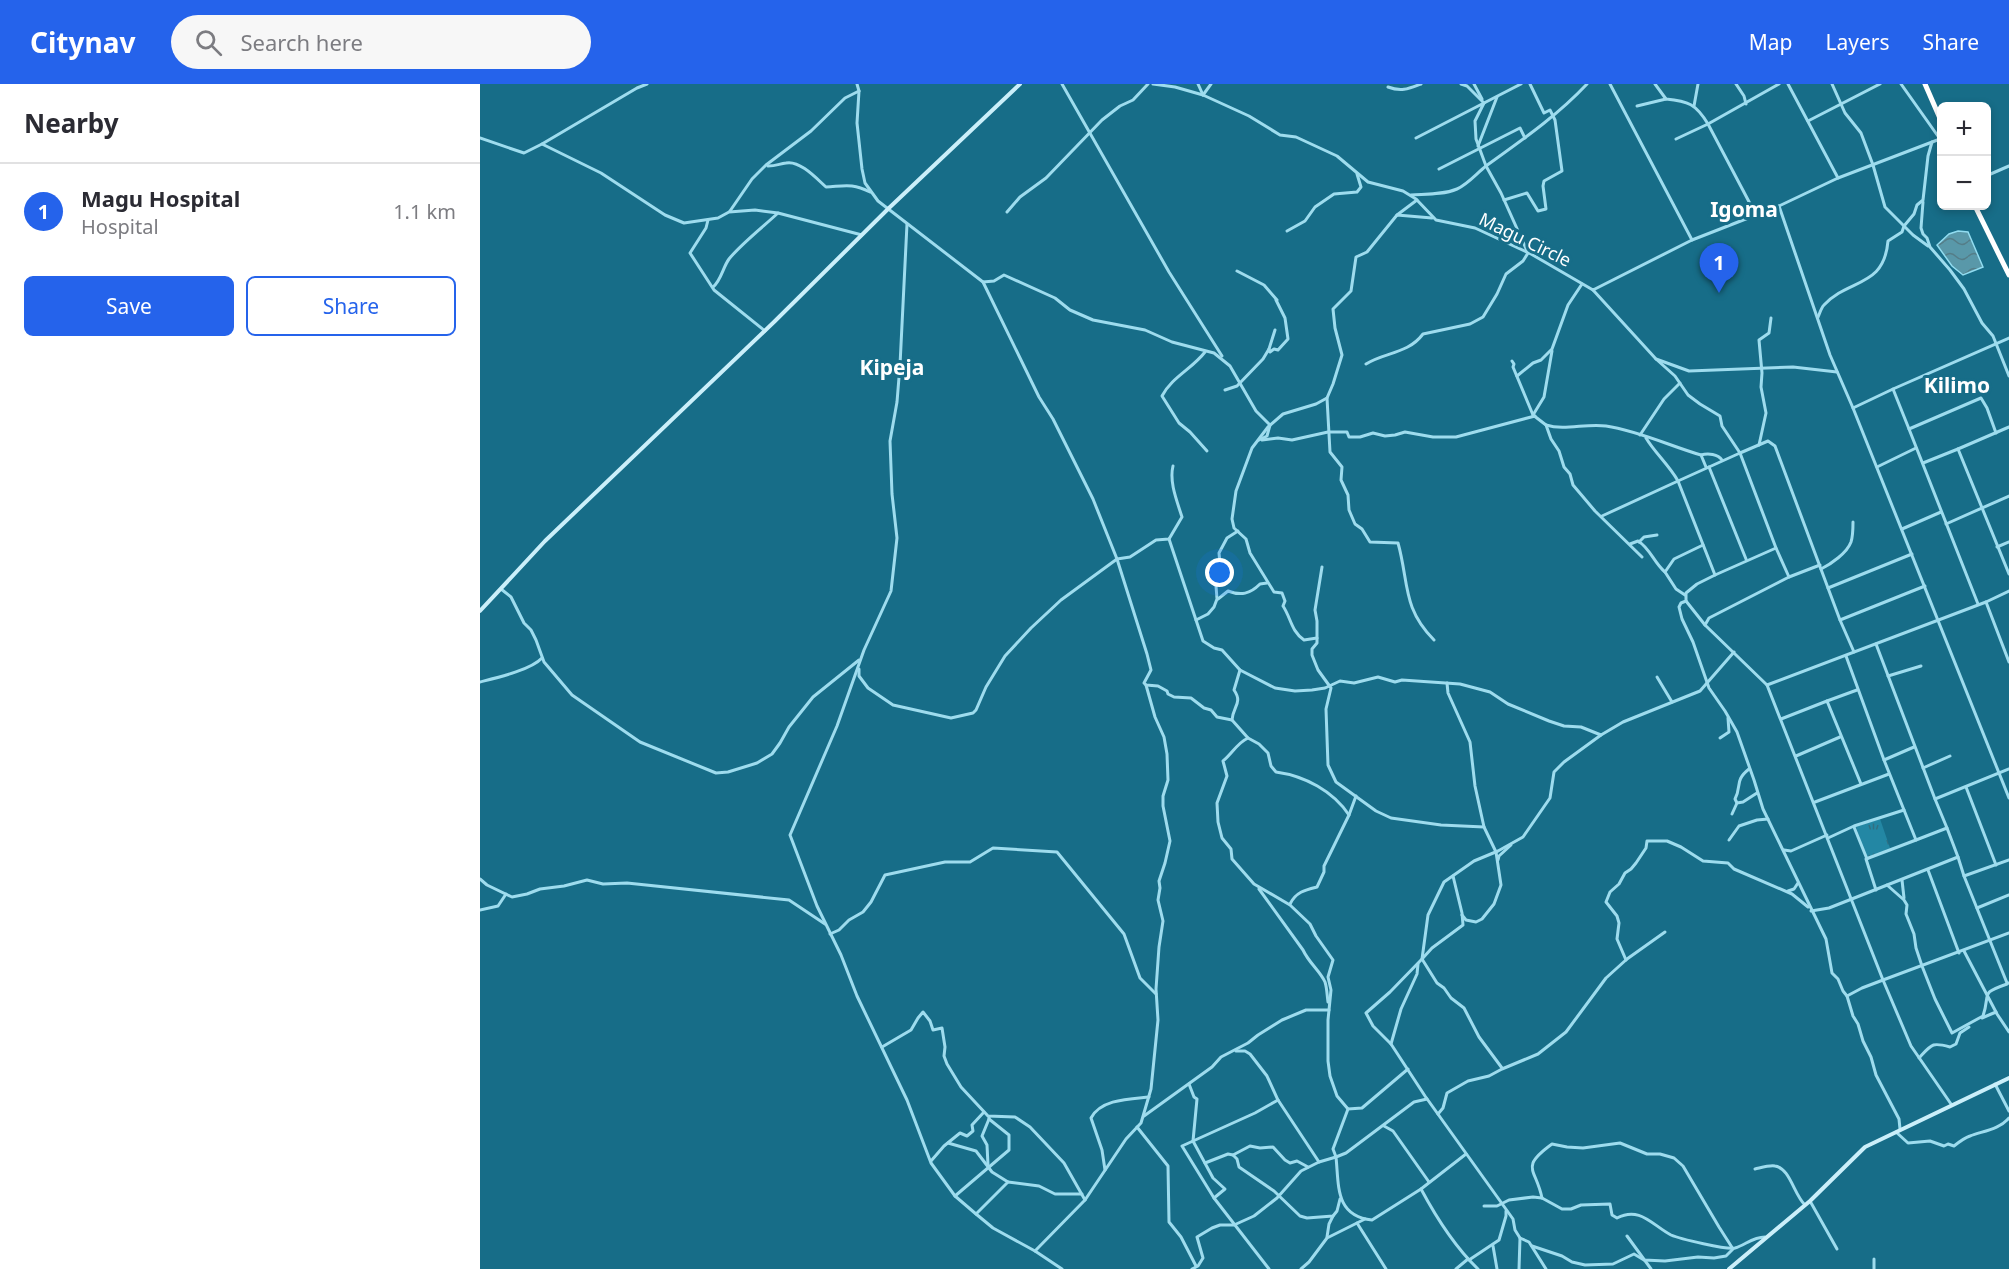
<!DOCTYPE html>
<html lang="en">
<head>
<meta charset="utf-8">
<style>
	:root { --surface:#fff; --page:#f7f7f7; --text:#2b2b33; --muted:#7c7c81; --line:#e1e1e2; --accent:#2563eb }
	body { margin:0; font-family:"Noto Sans",sans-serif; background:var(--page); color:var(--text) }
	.controls { position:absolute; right:18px; top:18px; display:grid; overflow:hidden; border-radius:9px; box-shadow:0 3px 9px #0003 }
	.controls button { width:54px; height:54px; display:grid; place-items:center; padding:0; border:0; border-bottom:2px solid var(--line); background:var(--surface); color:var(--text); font:30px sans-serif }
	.you { position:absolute; left:740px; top:489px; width:21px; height:21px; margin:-15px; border:4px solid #fff; border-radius:50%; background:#1a73e8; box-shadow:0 0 0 9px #1a73e833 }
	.badge { display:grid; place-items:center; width:39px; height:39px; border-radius:50%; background:var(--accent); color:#fff; font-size:20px; font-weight:700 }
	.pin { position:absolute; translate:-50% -50px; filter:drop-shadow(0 2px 3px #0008) }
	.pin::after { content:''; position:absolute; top:32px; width:21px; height:18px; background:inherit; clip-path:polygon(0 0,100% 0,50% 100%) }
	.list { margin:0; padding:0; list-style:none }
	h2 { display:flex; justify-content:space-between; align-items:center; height:78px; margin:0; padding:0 24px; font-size:26px }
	h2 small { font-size:20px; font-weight:400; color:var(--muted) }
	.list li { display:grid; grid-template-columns:39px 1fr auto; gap:18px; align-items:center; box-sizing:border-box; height:96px; padding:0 24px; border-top:2px solid var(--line) }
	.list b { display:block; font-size:22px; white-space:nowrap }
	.list p { margin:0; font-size:20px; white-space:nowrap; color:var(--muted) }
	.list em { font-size:20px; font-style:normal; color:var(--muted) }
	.actions { display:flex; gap:12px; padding:18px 24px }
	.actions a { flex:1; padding:14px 0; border:2px solid var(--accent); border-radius:9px; text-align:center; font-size:21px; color:var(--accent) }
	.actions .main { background:var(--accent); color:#fff }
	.icon { flex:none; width:33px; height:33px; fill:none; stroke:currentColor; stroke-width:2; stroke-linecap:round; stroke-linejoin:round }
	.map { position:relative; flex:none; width:1529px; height:1185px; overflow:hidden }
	header { display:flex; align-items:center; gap:36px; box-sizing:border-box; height:84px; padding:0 30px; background:var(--accent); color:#fff }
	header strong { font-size:28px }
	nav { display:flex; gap:33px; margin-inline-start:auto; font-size:21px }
	.search { width:420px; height:54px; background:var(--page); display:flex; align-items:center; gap:15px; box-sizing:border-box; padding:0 21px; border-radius:33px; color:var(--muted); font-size:22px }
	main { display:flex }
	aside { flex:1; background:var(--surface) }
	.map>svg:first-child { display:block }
	.park { fill:url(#park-tufts) }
	.water { fill:url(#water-waves); stroke:#91dcf0; stroke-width:1.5 }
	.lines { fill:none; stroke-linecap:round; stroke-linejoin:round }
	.street { stroke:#9edcee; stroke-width:3 }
	.secondary { stroke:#cbeffa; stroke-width:4 }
	.highway { stroke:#fff; stroke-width:5 }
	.labels { text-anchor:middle; stroke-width:6; stroke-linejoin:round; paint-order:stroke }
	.street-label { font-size:18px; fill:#fff; stroke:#176d88 }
	.quarter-label { font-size:21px; font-weight:bold; fill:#fff; stroke:#176d88 }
</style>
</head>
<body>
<header>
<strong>Citynav</strong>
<div class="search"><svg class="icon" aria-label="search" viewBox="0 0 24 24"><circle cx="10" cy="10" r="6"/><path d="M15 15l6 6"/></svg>Search here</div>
<nav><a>Map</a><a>Layers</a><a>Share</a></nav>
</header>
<main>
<aside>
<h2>Nearby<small></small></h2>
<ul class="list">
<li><span class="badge">1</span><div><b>Magu Hospital</b><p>Hospital</p></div><em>1.1 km</em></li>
</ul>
<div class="actions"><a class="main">Save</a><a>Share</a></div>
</aside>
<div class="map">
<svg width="1529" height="1185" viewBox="0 0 1529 1185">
	<defs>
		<pattern id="park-tufts" width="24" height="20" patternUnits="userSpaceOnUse" patternTransform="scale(1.5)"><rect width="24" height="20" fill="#2387a4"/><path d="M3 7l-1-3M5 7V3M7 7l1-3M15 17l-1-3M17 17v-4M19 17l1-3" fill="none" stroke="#336f81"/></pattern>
		<pattern id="water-waves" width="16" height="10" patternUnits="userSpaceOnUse" patternTransform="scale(1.5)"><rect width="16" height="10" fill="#5998a9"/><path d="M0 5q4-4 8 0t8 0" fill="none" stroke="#547d88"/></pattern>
	</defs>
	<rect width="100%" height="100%" fill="#176d88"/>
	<path class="park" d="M1400 735 1410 764 1387 775 1376 743Z"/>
	<path class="water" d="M1478 147 1488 148 1503 183 1483 191 1472 182 1457 161 1469 150Z"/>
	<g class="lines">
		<g class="street">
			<path d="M167 0 157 4 62 60 121 89 185 131 204 139 238 134 249 128 275 126 298 129 382 151"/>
			<path d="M377 0 379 7 377 39 382 85 385 99 398 117 503 198 559 313 573 335 613 415 637 475 667 570 671 586 664 599 666 601 678 602 687 607 688 610 694 613 711 614 724 624 731 626 737 633 752 636 768 654 779 660 788 669 791 682 796 688C825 692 853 707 869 731"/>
			<path d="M582 0 689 188 742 272"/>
			<path d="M673 0 695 3 723 11 769 32 800 51 816 53 857 72 888 98 923 107 936 115 956 136 995 144 1051 170 1113 206 1212 156"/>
			<path d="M718 0 723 11"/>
			<path d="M981 0 987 2 1004 19"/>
			<path d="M994 0 1002 15"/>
			<path d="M1130 0 1212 156 1299 122 1350 271 1373 324"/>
			<path d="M1175 0 1186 15C1208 17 1216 20 1228 40L1196 55"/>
			<path d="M1256 0 1264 12 1266 20"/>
			<path d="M1308 0 1358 94"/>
			<path d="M1352 0 1365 29 1381 49 1393 81 1405 123 1433 151 1448 162"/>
			<path d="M1421 0 1460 55"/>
			<path d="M908 3C921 8 928 5 941 0"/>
			<path d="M723 11 731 0"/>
			<path d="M1004 19 1041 0"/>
			<path d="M1157 22 1186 15"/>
			<path d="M1214 22 1218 0"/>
			<path d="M1328 37 1400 0"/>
			<path d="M0 54 44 69 62 60"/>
			<path d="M998 62 1017 13"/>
			<path d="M288 82C296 82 299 80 306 79 320 76 337 95 346 103 365 102 372 99 390 108"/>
			<path d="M959 85 1040 44 1045 54"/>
			<path d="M1506 92 1529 82"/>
			<path d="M931 111C946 110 963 111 977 105 988 100 997 89 1006 82 1042 56 1077 32 1107 0"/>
			<path d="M1024 116 1047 109 1058 127 1066 125 1063 102 1064 97 1082 87 1075 36 1070 26 1064 29 1050 0"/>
			<path d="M1443 118 1441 144 1443 150 1447 154 1450 163 1470 186 1484 205 1502 239 1513 252 1529 292"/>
			<path d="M1299 122 1358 94 1460 55"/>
			<path d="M250 127 272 95 286 81 331 47 365 14 379 7"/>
			<path d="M527 128 540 113 566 94 622 36 640 22 653 16 668 0"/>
			<path d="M917 131 937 116"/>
			<path d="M1276 131 1228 40 1299 0"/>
			<path d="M228 136 226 144 210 169 234 206 285 247"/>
			<path d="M427 140 420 281 417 318 410 357 412 410 417 454 411 507 384 566 357 642 310 751 337 822 361 871 377 912 427 1016 451 1079 475 1112 496 1130 513 1144 555 1167 582 1185"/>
			<path d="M807 147 825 137 835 123 854 110 877 108 881 103 877 90"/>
			<path d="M757 187 784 201 797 216"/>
			<path d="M503 198 514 197 524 191 575 214 590 226 613 236 665 246 692 258 734 269 750 282 776 327 790 341 787 352 779 356"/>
			<path d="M233 203C241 197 243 183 249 175 261 160 284 142 298 129"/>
			<path d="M1113 206 1176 275 1209 287 1313 283 1357 288"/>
			<path d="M1338 233C1340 229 1341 224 1344 221 1369 194 1404 204 1408 157L1422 148 1424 142 1434 130 1437 121 1443 116 1448 72 1452 58"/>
			<path d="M789 265 795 246"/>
			<path d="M725 268C712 285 692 293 682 312L699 339 710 348 727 367"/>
			<path d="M1176 275 1195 292 1208 311 1220 320 1240 332 1242 342 1260 369 1198 397 1235 491 1296 464"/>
			<path d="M1032 277 1034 280 1033 283 1053 331 1066 341 1071 355 1079 367 1084 383 1090 390 1093 401 1115 427 1162 473"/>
			<path d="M886 280C905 268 928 270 943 250L990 240 1003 233 1017 210 1026 190 1043 177 1048 169 1021 109 1006 82 996 55 995 37 1004 19 936 54"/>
			<path d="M1037 292 1053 279 1061 276 1072 265 1088 221 1102 200"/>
			<path d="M1413 305 1373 324 1529 714"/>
			<path d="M745 306 757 302 783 275 789 265 790 268 794 265 798 266 808 255 805 234 796 216"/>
			<path d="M847 314 850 368 862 383 861 396 868 411 869 426 875 440 882 445 890 458 918 459C929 498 922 524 954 556"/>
			<path d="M1053 331 1064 313 1072 267"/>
			<path d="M1066 341C1085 347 1106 339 1126 342 1159 347 1190 362 1221 371L1226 383"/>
			<path d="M1529 343 1478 365 1529 490"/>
			<path d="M1429 345 1498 520"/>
			<path d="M1516 349 1507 324 1501 314 1429 345 1413 305 1529 254"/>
			<path d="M1160 351 1184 315 1200 299"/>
			<path d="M782 356 798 354 812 356 848 348H867L869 353H880L893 349 905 352 915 351 925 348 953 353H976L1055 332"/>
			<path d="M1279 361 1286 329 1281 303 1282 289 1279 256 1289 249 1291 234"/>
			<path d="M1221 371C1228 369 1238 370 1242 376"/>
			<path d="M1443 379 1478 365"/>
			<path d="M1229 383 1266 475"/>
			<path d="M1397 383 1436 364"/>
			<path d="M1122 432 1198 397C1189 381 1175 369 1166 354"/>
			<path d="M1466 440 1529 412"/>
			<path d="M1422 445 1461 428"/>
			<path d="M689 455 723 557 734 564 742 566 760 586 795 604 815 607 832 606 845 604 860 597 874 599 898 593 915 598 922 596 980 600 1010 608 1028 620 1069 637 1084 642 1101 643 1121 651"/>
			<path d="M1159 458 1164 453 1177 451"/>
			<path d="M1150 460 1158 457C1170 464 1174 479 1185 488"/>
			<path d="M1517 463 1529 458"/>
			<path d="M1340 481 1309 493 1296 464 1260 369 1288 357 1295 362 1348 504"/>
			<path d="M842 483 835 526 837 537V559L832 565V571L838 586 851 604 846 625 848 681 856 698 896 727 911 734 961 741 1004 743 1016 768 1021 801 1014 820 1002 835 996 838 986 836 982 831"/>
			<path d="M1341 485C1351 480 1367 469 1371 458 1373 452 1373 444 1373 438"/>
			<path d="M1235 491 1217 500 1206 509V517L1201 519 1199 523 1202 535 1213 558 1229 604 1245 627 1257 648 1274 696 1283 725 1346 855 1352 889 1358 895 1363 907 1367 912 1373 932 1378 940 1383 957 1391 973 1396 991 1419 1035 1420 1045"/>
			<path d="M21 505 31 513 44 539 51 546 56 556 64 578 92 611 160 658 236 689 248 688 277 679 292 670 300 659 309 643 333 613 379 576"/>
			<path d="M1529 507 1506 518 1287 601 1403 896 1529 849"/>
			<path d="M1205 511 1196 505 1185 488 1194 475 1223 461"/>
			<path d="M738 515 748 507C761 512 770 510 780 500L787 499"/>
			<path d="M1206 517 1225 541"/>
			<path d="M1506 518 1529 578"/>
			<path d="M716 536 728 530 734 523 737 515 736 502 740 480 739 469 747 454 758 447"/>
			<path d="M1360 536 1348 504 1432 470"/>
			<path d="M837 554 824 556C811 547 811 534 803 522L805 517 802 509 794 508 770 469 766 455 754 444 752 435 756 407 772 364 788 343 803 330 836 320 847 314 853 300 862 271 855 244 853 225 871 207 876 173 887 168 917 131 952 134"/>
			<path d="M1396 560 1455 715 1529 685"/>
			<path d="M1374 568 1360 536 1445 502"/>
			<path d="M1366 572 1404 676 1434 663"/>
			<path d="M379 585V592L388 604 413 621 471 634 493 629 496 626 506 603 525 572 551 544 581 516 637 475 650 473 676 456 689 455 702 433C697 417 689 398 693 382"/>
			<path d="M1408 592 1441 582"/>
			<path d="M1177 593 1192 618"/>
			<path d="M0 598C16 594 51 586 62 574"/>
			<path d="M967 599 968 609 990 658 995 702 1004 743"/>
			<path d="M1287 601 1225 541 1229 534 1309 493"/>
			<path d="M1347 617 1377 606"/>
			<path d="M1301 635 1347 617 1381 700"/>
			<path d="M752 636C753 622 763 619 754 606L760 586"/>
			<path d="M768 654C757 659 752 670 743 677L747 692 737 719 738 738 742 754 751 765 752 775 774 800 810 821 830 840 836 852 853 876 848 893 851 906 848 936V977L850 992 857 1012 868 1025"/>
			<path d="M1240 654 1249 648 1248 634"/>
			<path d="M1316 672 1360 653"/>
			<path d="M1404 676 1436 756 1467 744 1478 773"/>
			<path d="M1443 684 1470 672"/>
			<path d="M1486 703 1516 781"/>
			<path d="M1455 715 1467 744"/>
			<path d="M1335 718 1409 690"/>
			<path d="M1257 719 1255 715C1262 702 1254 697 1269 685"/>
			<path d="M1252 730 1257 719 1263 718 1277 709"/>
			<path d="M1374 743 1387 775"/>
			<path d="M1348 754 1374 742 1424 726"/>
			<path d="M1249 756 1259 742 1277 736 1288 735"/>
			<path d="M1304 766 1311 767 1347 751"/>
			<path d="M1018 776 1019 772 1031 761"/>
			<path d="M1448 786 1479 869"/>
			<path d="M973 792 982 829 983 841 952 864 942 875 957 899 964 904 971 914 984 924 999 953 1022 984"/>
			<path d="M1484 792 1529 776"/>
			<path d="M0 795 7 801 32 813 47 810 60 805 84 802 107 796 123 800 147 799 309 816 345 840"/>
			<path d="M1422 796 1424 814"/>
			<path d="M1407 801 1424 816 1427 821 1426 830 1434 850 1436 864 1442 882 1455 915 1472 949 1503 932C1511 908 1499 910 1527 900"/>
			<path d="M779 805 823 866C829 879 840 887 845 898 847 904 847 911 848 918"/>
			<path d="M1396 806 1386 775 1436 756"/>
			<path d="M1308 807 1314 805 1318 799"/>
			<path d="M810 820C816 808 825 806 837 803L844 788V782L869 731 876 712"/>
			<path d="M1497 824 1529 811"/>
			<path d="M0 826 18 822 26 810"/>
			<path d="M1331 827 1349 824 1478 773 1484 792 1527 899H1529"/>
			<path d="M350 850 359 846 369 836 383 828 391 818 405 791 465 778H490L513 764 577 768 644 850 660 894 676 910"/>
			<path d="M1484 867 1517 930 1529 948"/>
			<path d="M1146 876 1137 855 1139 839 1137 832 1126 818 1130 808 1139 800 1145 789 1151 785 1156 779 1166 764 1167 757H1187L1201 763 1223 777 1248 779 1254 785 1312 810 1328 823"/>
			<path d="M938 880 937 890 921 925 911 960 945 1012 1033 1135 1035 1146 1040 1154 1049 1158 1066 1185"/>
			<path d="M1367 912 1382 904 1403 896 1431 962 1471 1020"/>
			<path d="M1502 934 1516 928"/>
			<path d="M911 960 893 942 886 929 910 908 942 875 948 831 964 798 994 777 1018 767 1043 753 1070 714 1074 688 1084 678 1121 651 1143 638 1220 607 1254 568"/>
			<path d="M402 963 431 946 438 934 443 928 450 937 453 946 462 944 465 963 464 972 467 980 481 1003 508 1032 535 1033 550 1043 584 1079 605 1116"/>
			<path d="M756 967H765L770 970 787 992 798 1016 839 1078"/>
			<path d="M1439 974C1452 960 1452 958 1470 963L1476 960 1480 949 1489 943"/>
			<path d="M709 1000 714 1013 717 1015 713 1057 733 1094 745 1105 734 1114"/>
			<path d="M1515 1000 1529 1027"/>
			<path d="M958 1030 963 1024 967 1009 988 997 1009 992 1022 985 1058 970 1086 948 1126 894 1147 875 1185 848"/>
			<path d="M664 1032 732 983 741 973 768 959 778 951 802 936 826 926H849"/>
			<path d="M904 1042 913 1047 949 1098"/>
			<path d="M657 1043 688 1082 689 1138 701 1153 716 1182"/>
			<path d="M1416 1048 1428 1059 1450 1057 1464 1062 1468 1060 1474 1062C1479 1058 1484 1054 1490 1052 1503 1047 1520 1045 1529 1034"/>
			<path d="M468 1059 496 1067 512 1088 528 1098 496 1130"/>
			<path d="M986 1070 941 1105C956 1133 975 1163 998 1185"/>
			<path d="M753 1071 757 1075 759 1083 794 1107 820 1132 827 1134 853 1132 857 1127 860 1115"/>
			<path d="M451 1077 464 1062 480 1049 487 1052 493 1047 492 1041 504 1028"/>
			<path d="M725 1079 748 1070 753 1071 770 1062 780 1064 793 1063 805 1076 810 1079 817 1077 828 1083"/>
			<path d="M508 1081 507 1061 502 1052 509 1035"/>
			<path d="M1275 1085C1280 1084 1289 1081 1295 1082 1310 1084 1314 1111 1325 1121"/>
			<path d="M625 1086 622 1066 611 1034C621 1015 650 1015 669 1013"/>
			<path d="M528 1098 559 1102 575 1110H602"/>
			<path d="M941 1105 892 1136C855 1132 859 1102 856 1073L866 1069 934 1018 947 1015"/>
			<path d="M475 1112 529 1066V1051L509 1035V1033"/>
			<path d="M1330 1117 1357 1165"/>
			<path d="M1004 1122H1017L1029 1116 1053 1113 1062 1114 1082 1125H1091L1101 1121 1130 1120 1132 1131 1137 1134C1160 1122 1172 1141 1191 1151 1200 1155 1247 1166 1255 1164 1265 1161 1273 1153 1285 1153"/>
			<path d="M877 1139 906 1185"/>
			<path d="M1147 1152 1171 1185"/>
			<path d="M847 1153 849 1140 853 1132"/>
			<path d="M1013 1162 1017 1185"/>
			<path d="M1052 1162 1082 1172 1092 1178 1105 1181 1133 1180 1154 1170 1164 1176 1185 1177 1218 1173 1234 1174 1246 1172 1253 1165 1239 1143 1203 1082 1194 1074 1180 1070H1167L1140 1059 1103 1064 1087 1063 1072 1060C1039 1084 1056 1084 1062 1114"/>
			<path d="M555 1167 605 1116 646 1055 661 1039 671 1005 678 936 676 905 679 863 683 837 678 816 680 804 679 797 685 779 690 757 683 722V712L688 696 687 670 684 653 675 633 666 601"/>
			<path d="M989 1176 1019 1156 1026 1132V1127"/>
			<path d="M712 1185 718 1182 723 1174 717 1153 732 1144 740 1141H754L774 1132 797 1114 821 1087 839 1078 856 1073 853 1065 868 1025 882 1024 928 985"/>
			<path d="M789 1185 734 1114 702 1062 775 1029 798 1016"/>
			<path d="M821 1185 829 1178 847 1154 885 1135"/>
			<path d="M976 1185 988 1175"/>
			<path d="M1039 1185 1040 1154"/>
			<path d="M1394 1185V1175"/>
		</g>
		<g class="secondary">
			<path d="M0 527 65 457 295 237 409 124 540 0"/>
			<path d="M1249 1185 1330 1117 1385 1063 1529 994"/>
		</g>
		<g class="highway">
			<path d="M1445 0 1462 39"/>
			<path d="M1495 122 1529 191"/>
		</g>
	</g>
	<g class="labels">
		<g class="street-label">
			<text transform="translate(1045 156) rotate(26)" y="6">Magu Circle</text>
		</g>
		<g class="quarter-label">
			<text x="1264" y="133">Igoma</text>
			<text x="412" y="291">Kipeja</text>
			<text x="1477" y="309">Kilimo</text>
		</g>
	</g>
</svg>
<div class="controls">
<button>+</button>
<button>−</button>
</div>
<div class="you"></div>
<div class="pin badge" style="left:1239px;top:209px">1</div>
</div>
</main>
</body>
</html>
